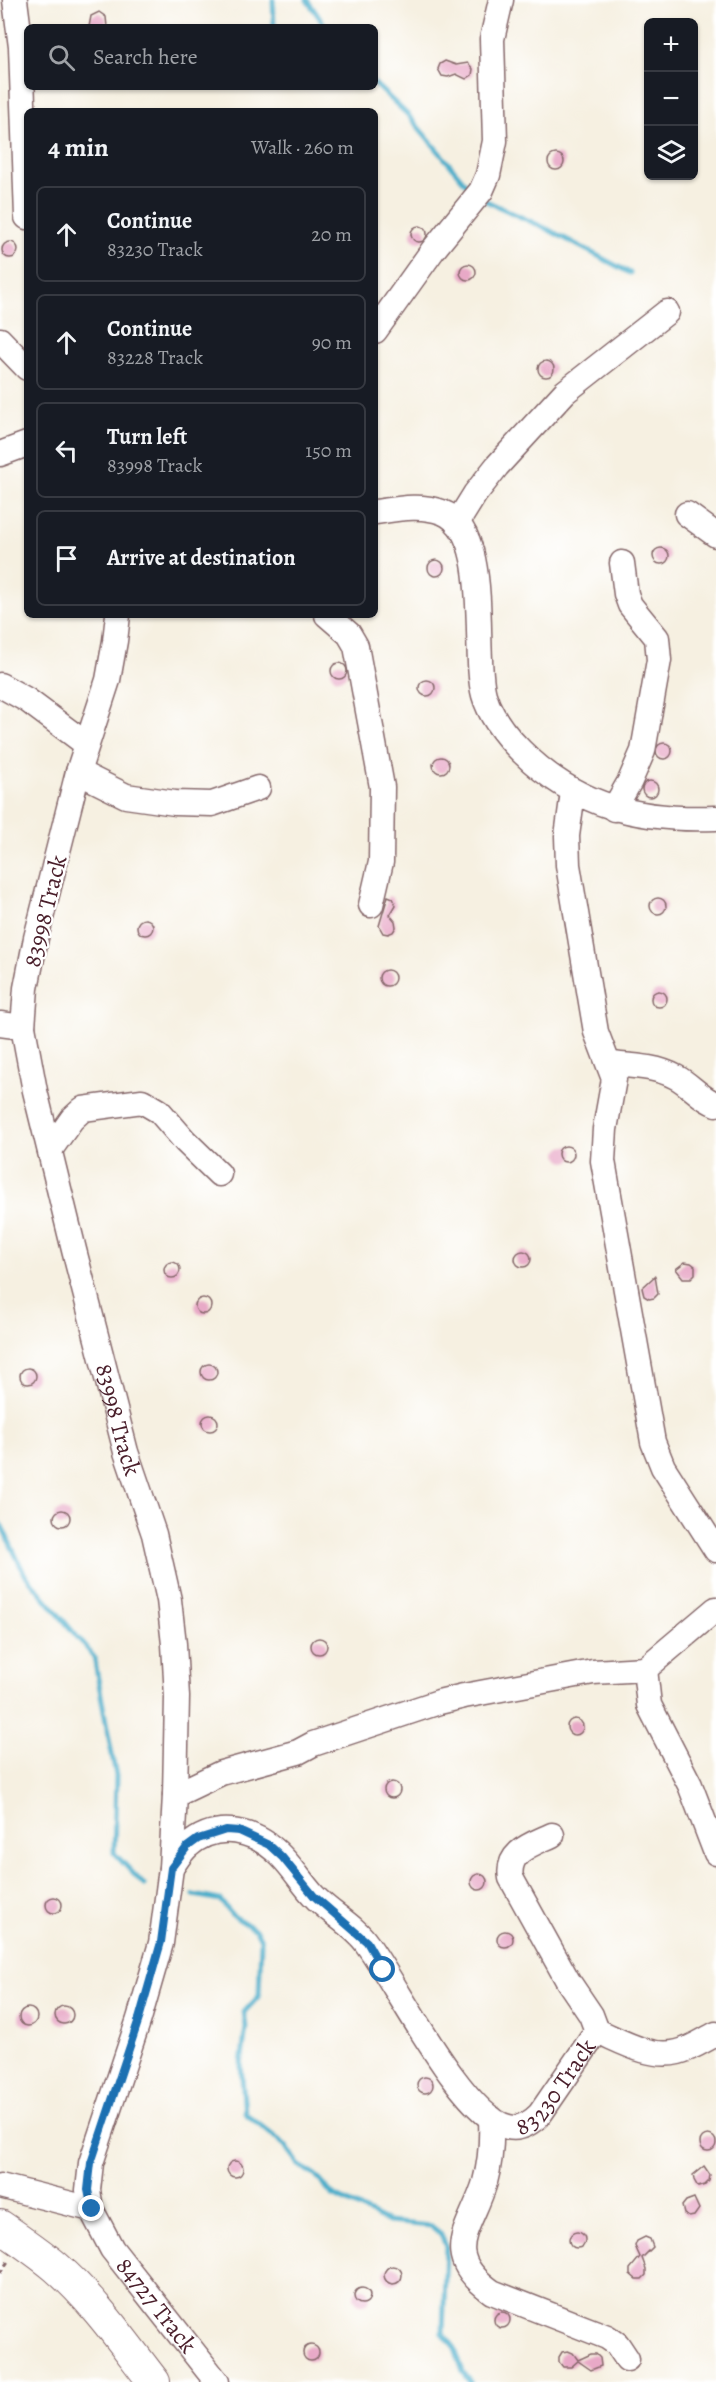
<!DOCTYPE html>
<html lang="en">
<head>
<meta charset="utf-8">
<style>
	:root { --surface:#171b24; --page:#242831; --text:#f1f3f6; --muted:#9ea1a6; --line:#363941 }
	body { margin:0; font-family:Alegreya,serif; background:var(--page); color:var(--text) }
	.controls { position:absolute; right:18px; top:18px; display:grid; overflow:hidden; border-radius:9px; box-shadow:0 2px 4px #0004 }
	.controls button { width:54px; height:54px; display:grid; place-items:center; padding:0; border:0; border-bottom:2px solid var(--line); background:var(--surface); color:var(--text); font:30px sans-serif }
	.stop { position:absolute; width:18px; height:18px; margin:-14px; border:4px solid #1f6fb2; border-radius:50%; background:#fff }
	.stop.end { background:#1f6fb2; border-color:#fff; box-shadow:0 2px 6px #0008 }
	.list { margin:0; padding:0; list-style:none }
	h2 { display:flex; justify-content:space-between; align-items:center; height:78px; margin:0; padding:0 24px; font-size:26px }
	h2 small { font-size:20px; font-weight:400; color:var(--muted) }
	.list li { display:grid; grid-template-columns:39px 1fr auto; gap:18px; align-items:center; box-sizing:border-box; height:96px; margin:0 12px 12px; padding:0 12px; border:2px solid var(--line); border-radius:9px }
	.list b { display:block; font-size:22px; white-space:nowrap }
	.list p { margin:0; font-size:20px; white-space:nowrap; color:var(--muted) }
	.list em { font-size:20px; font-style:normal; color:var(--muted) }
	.icon { flex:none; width:33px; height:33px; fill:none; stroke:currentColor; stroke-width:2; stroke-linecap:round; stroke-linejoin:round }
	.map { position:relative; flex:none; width:716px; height:2382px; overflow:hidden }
	.search { position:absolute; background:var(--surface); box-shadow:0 2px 4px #0004; left:24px; top:24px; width:354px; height:66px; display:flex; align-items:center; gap:15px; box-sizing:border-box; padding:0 21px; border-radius:9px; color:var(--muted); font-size:22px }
	.panel { position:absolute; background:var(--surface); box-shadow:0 2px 4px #0004; left:24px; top:108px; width:354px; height:510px; border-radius:9px }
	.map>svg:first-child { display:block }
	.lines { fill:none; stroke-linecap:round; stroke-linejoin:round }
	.stream { stroke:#4baeca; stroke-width:5 }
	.building { fill:#e8a9c7 }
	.minor-casing { stroke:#86686b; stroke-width:27 }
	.major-casing { stroke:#86686b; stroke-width:34 }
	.path { stroke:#86686b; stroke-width:3; stroke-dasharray:4.5 4.5; stroke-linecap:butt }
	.minor { stroke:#fff; stroke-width:24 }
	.major { stroke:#fff; stroke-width:32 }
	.route { stroke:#1f6fb2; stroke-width:8 }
	.labels { text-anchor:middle; stroke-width:4.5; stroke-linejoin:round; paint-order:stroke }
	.street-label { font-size:24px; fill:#4a1f2b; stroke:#fff }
</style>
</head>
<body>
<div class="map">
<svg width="716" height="2382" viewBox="0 0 716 2382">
	<rect width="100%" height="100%" fill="#fff"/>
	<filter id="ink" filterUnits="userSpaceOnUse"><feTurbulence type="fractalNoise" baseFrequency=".0167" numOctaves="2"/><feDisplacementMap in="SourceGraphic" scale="12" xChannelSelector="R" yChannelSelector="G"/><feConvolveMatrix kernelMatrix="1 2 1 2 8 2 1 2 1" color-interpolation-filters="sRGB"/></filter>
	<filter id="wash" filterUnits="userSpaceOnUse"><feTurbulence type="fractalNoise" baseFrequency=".008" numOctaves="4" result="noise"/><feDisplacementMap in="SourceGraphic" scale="24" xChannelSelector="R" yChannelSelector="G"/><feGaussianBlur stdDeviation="1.35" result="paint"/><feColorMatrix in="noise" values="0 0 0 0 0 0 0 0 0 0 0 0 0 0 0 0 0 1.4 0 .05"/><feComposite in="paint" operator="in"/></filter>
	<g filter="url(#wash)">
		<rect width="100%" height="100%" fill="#f6f0e1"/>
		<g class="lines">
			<g class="stream">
				<path d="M273 0 274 27"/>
				<path d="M307 0 326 27"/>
				<path d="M375 84 408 115 472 191"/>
				<path d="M484 200 547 229 630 273"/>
				<path d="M0 1522 24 1573 94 1657 116 1776 114 1853 144 1885"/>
				<path d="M194 1895 220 1900 232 1915 256 1930 261 1940 259 1996 244 2012 246 2027 241 2065 245 2113 287 2147 298 2165 315 2175 333 2195 388 2222 431 2226 440 2233 446 2246 443 2333 455 2348 463 2372 471 2382"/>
			</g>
		</g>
		<g id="blocks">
			<g class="building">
				<path d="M99 12 106 17 107 27H89L91 16Z"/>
				<path d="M445 61 456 65 468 63 473 69 472 75 466 79 456 74 448 77 442 76 438 69 440 64Z"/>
				<circle cx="556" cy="162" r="8"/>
				<circle cx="419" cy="234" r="8"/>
				<circle cx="10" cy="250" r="8"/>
				<circle cx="468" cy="272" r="8"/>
				<circle cx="546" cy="369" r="8"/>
				<circle cx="661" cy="556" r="8"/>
				<circle cx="436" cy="568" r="8"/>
				<circle cx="339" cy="671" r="8"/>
				<circle cx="427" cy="688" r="8"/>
				<circle cx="664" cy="751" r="8"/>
				<circle cx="441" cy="765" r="8"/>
				<circle cx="650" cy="789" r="8"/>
				<path d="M388 896 393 898 396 905 390 915 395 921 396 927 393 932 388 934 383 933 379 926Z"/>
				<circle cx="658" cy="906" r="8"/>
				<circle cx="145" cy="927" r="8"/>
				<circle cx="387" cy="978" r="8"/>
				<circle cx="659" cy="999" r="8"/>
				<circle cx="566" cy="1154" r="8"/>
				<circle cx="523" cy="1259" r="8"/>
				<circle cx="172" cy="1270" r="8"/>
				<path d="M685 1262 691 1263 695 1266V1274L691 1278H683L676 1269Z"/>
				<path d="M655 1276 658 1294 654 1298 649 1299 644 1296 642 1288Z"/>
				<circle cx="203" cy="1306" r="8"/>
				<circle cx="209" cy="1372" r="8"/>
				<circle cx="28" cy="1376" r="8"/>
				<circle cx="210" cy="1423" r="8"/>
				<circle cx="62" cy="1518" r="8"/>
				<circle cx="319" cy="1646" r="8"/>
				<circle cx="575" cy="1727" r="8"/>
				<circle cx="392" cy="1790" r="8"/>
				<circle cx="479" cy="1882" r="8"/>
				<circle cx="54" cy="1905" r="8"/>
				<circle cx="505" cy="1939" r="8"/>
				<circle cx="64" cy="2015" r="9"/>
				<circle cx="28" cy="2017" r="9"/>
				<circle cx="425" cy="2085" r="8"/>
				<circle cx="708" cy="2143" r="8"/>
				<circle cx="235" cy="2169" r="8"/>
				<path d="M704 2166 710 2175 709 2181 705 2185 698 2187 694 2180 693 2175Z"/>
				<path d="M694 2198 699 2209 694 2216 689 2217 684 2214 682 2206 686 2201Z"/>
				<circle cx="577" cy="2240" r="8"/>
				<path d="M645 2237 650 2239 653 2247 642 2258 646 2269V2275L642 2279H636L630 2274V2269L640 2257 635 2246 637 2241Z"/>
				<circle cx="393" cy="2275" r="9"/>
				<circle cx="362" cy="2296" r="8"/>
				<circle cx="502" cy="2320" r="8"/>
				<circle cx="311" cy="2353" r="8"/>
				<path d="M568 2351 573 2353 578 2360 591 2354H596L600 2358 601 2366 591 2370 578 2361 571 2367H563L559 2362V2357L562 2352Z"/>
			</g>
		</g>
	</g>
	<g filter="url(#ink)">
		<use href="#blocks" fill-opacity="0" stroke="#86686b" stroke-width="1.5"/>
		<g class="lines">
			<defs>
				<g id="minor">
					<path d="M15 0 21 47 27 217"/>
					<path d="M375 331 433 250 481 191 488 175 495 141 492 39 501 0"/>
					<path d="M0 340 27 368"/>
					<path d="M0 454 27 444"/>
					<path d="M375 512C397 509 420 504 442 512 493 531 472 652 484 695 490 716 506 736 521 751 577 807 640 821 716 818"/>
					<path d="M687 514 716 535"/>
					<path d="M457 523 475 494 497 466 565 392 667 312"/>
					<path id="s1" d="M118 615 115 641 108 680 78 772 36 938 26 988 23 1027 35 1091 74 1250 126 1452 154 1534 169 1600 174 1644 177 1697 175 1795 171 1868 161 1943 139 2019 91 2163 88 2190 91 2209 112 2249 217 2382"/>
					<path d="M327 615 349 634 356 646 382 787 381 862 371 905"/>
					<path d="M0 685 27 700 86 744"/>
					<path d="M78 772 126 796 175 803 212 804 258 788"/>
					<path d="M573 792 567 836 568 865 596 1032 614 1079 605 1129 603 1161 653 1442 663 1467 716 1550"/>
					<path d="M614 809 630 781 643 751 659 660 657 638 630 605 626 594 622 563"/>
					<path d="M0 1024 23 1027"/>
					<path d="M610 1064C632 1066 656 1066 676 1077 690 1084 701 1099 716 1104"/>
					<path d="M50 1150 72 1119 83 1109 142 1101 159 1111 185 1141 219 1174"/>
					<path d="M645 1669 649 1705 690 1785 716 1853"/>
					<path d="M175 1795 221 1773 298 1752 313 1744 439 1702 464 1696 593 1672 645 1669 716 1609"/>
					<path id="s2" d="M171 1868C176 1861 181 1852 188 1846 217 1820 256 1830 281 1856 293 1868 302 1883 313 1895 329 1913 354 1925 367 1944 396 1983 462 2116 508 2127 520 2130 531 2123 540 2114L597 2031 591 2015 568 1981 511 1878C506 1851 533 1844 552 1835"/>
					<path d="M597 2031C621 2041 650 2059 678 2052 691 2049 704 2040 716 2034"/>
					<path d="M491 2118C492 2141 491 2160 485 2182 471 2229 438 2253 492 2292L607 2337 617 2344 627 2359"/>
					<path d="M0 2186 91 2209"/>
				</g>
				<path id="major" d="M0 2226C19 2239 38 2252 56 2267 94 2300 123 2342 154 2382"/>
			</defs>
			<use href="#minor" class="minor-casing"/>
			<use href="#major" class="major-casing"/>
			<path class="path" d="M0 2273 9 2260"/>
			<use href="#minor" class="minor"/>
			<use href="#major" class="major"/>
		</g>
	</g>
	<g class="lines" filter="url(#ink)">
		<path class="route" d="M92 2209 88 2190 91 2163 139 2019 161 1942 171 1868 187 1847 198 1839 226 1830 239 1831 269 1845 282 1857 314 1896 367 1942 383 1970"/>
	</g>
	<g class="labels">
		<g class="street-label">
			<text transform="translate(45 911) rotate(-76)" y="8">83998 Track</text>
			<text dy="8" stroke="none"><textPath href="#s1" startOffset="828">83998 Track</textPath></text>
			<text dy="8" stroke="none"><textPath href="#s2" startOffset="556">83230 Track</textPath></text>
			<text dy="8" stroke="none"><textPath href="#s1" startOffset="1754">84727 Track</textPath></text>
		</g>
	</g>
</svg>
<div class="controls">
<button>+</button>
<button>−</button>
<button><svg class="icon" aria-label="layers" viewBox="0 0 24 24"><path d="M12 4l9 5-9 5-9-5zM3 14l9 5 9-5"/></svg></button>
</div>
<div class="stop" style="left:383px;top:1970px"></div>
<div class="stop end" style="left:92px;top:2209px"></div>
<div class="search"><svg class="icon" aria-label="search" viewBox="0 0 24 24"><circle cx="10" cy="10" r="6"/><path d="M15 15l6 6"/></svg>Search here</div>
<section class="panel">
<h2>4 min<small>Walk · 260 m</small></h2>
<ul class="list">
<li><svg class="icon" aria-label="ahead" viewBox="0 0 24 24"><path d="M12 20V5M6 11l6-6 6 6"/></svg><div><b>Continue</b><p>83230 Track</p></div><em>20 m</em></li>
<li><svg class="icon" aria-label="ahead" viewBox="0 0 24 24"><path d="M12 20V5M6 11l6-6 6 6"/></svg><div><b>Continue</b><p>83228 Track</p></div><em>90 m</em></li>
<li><svg class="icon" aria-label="left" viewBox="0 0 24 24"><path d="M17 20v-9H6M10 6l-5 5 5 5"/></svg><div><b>Turn left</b><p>83998 Track</p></div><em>150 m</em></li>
<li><svg class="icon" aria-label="arrive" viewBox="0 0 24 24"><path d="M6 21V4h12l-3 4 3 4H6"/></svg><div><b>Arrive at destination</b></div></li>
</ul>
</section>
</div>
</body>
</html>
